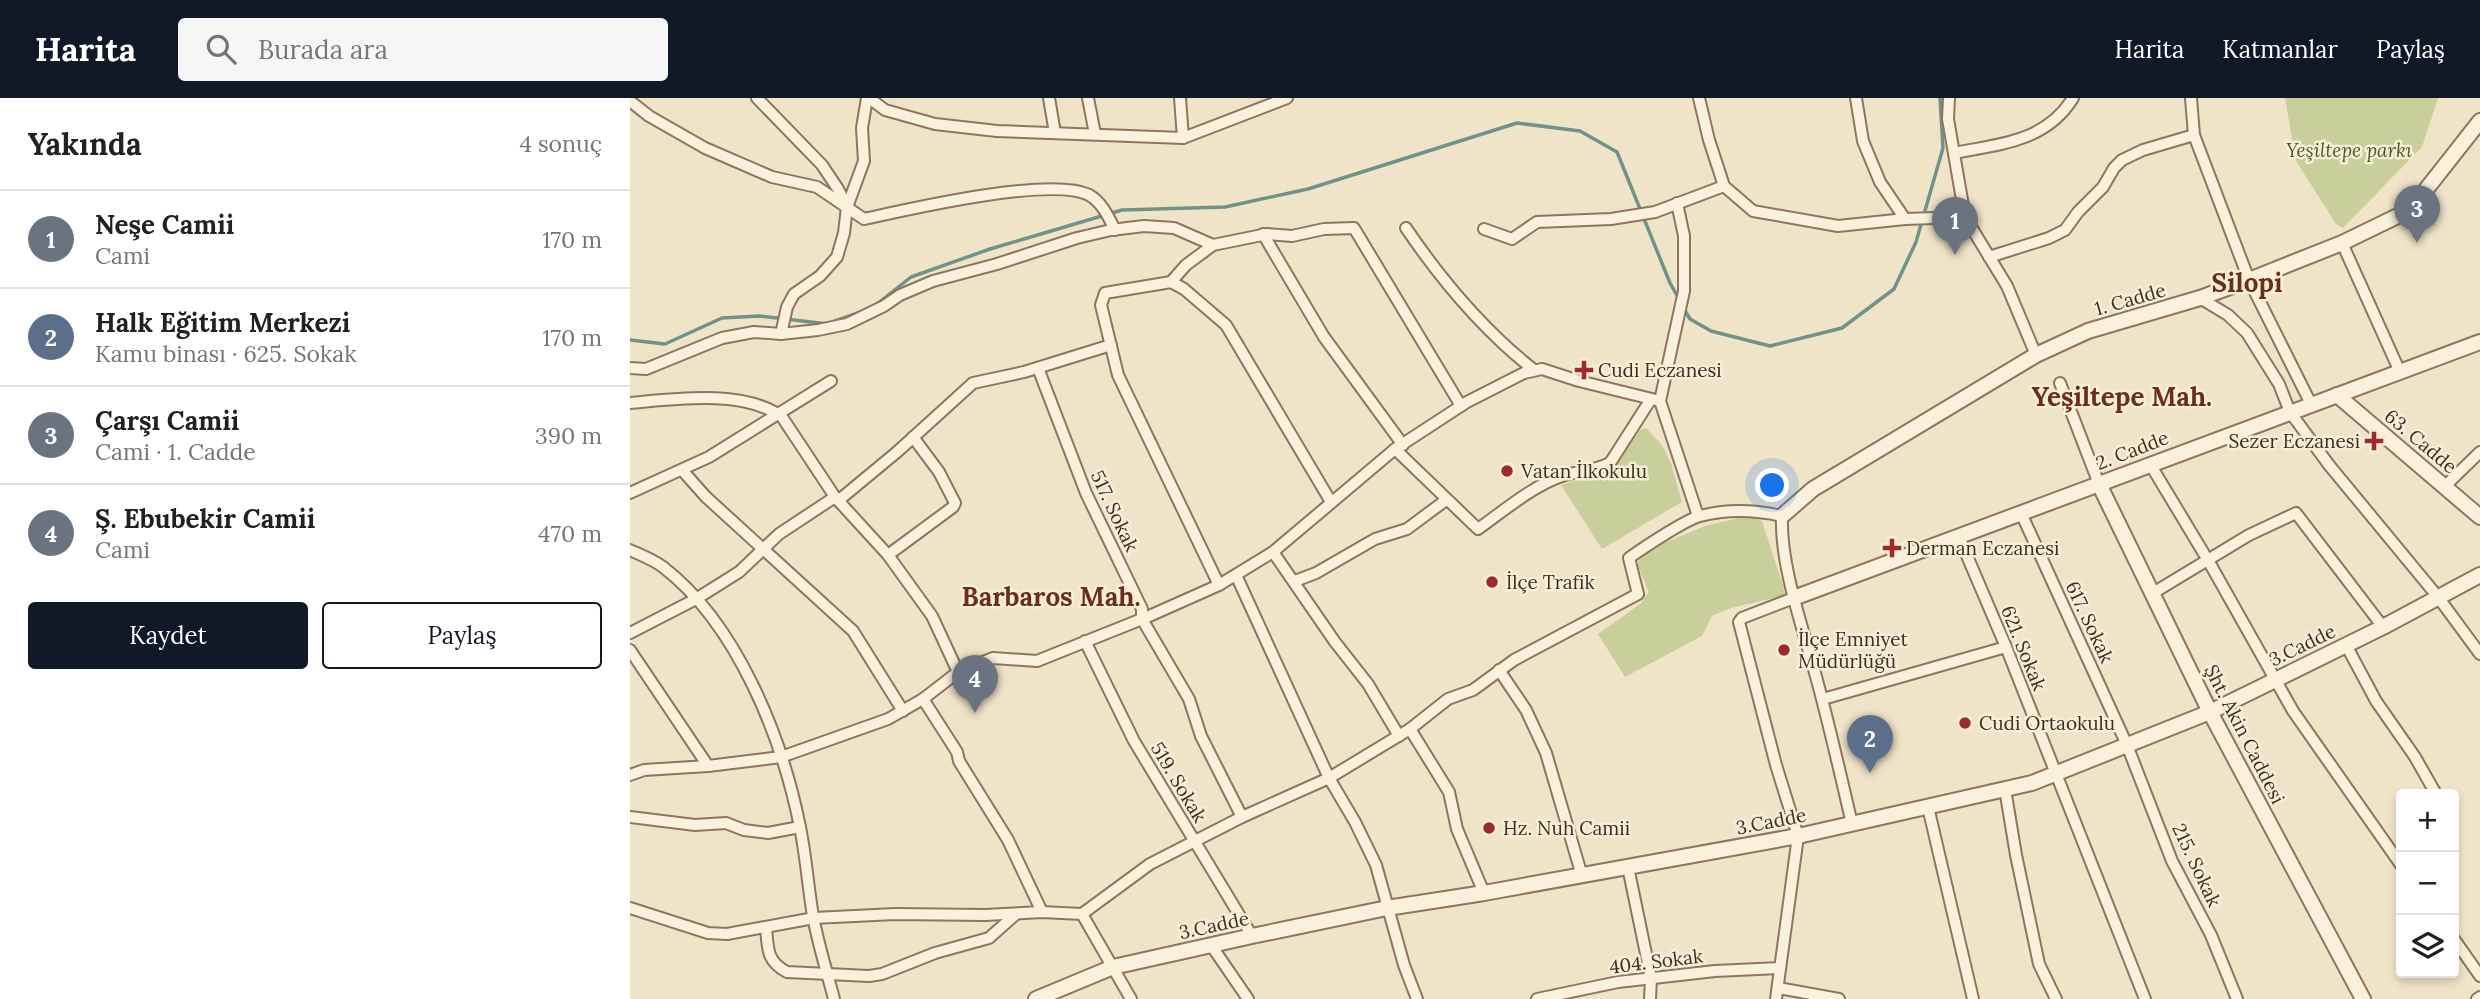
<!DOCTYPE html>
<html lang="tr">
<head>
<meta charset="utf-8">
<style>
	:root { --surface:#fff; --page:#f6f6f6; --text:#202124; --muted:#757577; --line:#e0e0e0; --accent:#111827 }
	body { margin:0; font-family:Lora,serif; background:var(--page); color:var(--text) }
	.controls { position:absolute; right:21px; bottom:21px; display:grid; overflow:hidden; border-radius:7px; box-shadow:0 4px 10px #0003 }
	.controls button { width:63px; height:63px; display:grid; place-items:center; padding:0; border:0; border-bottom:2px solid var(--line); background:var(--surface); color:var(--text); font:35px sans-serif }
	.you { position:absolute; left:1143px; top:388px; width:24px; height:24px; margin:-18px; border:5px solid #fff; border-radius:50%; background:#1a73e8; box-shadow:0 0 0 10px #1a73e833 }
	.badge { display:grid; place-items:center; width:46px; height:46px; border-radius:50%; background:var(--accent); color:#fff; font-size:23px; font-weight:700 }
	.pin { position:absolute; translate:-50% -58px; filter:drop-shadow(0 2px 4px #0008) }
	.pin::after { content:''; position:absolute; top:37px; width:24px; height:21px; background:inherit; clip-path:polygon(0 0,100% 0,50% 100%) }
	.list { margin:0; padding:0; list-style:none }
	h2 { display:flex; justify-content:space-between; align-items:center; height:91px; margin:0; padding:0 28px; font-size:30px }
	h2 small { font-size:23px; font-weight:400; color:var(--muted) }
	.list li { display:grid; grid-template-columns:46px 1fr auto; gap:21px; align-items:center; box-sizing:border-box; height:98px; padding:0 28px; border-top:2px solid var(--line) }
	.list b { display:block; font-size:26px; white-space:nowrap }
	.list p { margin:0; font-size:23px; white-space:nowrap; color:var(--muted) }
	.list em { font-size:23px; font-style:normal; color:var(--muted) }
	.actions { display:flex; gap:14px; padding:21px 28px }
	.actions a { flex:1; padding:16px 0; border:2px solid var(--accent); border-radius:7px; text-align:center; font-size:24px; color:var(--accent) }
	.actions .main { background:var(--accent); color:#fff }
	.icon { flex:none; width:38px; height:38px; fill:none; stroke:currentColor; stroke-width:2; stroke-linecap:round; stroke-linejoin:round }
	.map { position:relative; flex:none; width:1850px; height:901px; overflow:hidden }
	header { display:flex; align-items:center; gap:42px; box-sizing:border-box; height:98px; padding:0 35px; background:var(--accent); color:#fff }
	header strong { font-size:33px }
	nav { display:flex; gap:38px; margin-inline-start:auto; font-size:24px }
	.search { width:490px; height:63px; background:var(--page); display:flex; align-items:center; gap:18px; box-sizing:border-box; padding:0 24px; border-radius:7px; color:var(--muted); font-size:26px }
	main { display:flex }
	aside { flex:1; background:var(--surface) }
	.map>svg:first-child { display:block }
	.green { fill:#c9cf9b }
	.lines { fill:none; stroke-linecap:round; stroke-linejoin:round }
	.stream { stroke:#6f938a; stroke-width:3.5 }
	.minor-casing { stroke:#8d765c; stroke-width:14 }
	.tertiary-casing { stroke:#8d765c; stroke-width:18 }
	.minor { stroke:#faf1dc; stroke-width:10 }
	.tertiary { stroke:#faf1dc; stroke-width:14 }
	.poi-dot { fill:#9e2a2b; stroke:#f7eed8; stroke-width:2.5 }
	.labels { text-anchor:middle; stroke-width:5; stroke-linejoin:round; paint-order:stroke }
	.park-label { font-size:19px; font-style:italic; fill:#4d5a26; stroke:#f7eed8 }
	.street-label { font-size:19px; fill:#3d2e20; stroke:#f7eed8 }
	.poi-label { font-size:19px; fill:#3d2e20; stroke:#f7eed8; text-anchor:start }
	.district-label { font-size:26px; font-weight:bold; fill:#6b2e1e; stroke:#f7eed8 }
</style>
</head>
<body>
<header>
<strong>Harita</strong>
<div class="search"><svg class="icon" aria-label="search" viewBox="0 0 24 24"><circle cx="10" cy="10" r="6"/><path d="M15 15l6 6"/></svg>Burada ara</div>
<nav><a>Harita</a><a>Katmanlar</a><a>Paylaş</a></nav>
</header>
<main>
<aside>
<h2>Yakında<small>4 sonuç</small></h2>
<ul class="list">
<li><span class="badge" style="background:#6b7280">1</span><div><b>Neşe Camii</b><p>Cami</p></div><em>170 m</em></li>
<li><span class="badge" style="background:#5c6f8a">2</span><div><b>Halk Eğitim Merkezi</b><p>Kamu binası · 625. Sokak</p></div><em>170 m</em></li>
<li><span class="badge" style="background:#6b7280">3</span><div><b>Çarşı Camii</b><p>Cami · 1. Cadde</p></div><em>390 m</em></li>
<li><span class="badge" style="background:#6b7280">4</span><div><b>Ş. Ebubekir Camii</b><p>Cami</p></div><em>470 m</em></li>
</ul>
<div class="actions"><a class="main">Kaydet</a><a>Paylaş</a></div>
</aside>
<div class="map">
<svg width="1850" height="901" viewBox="0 0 1850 901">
	<rect width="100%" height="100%" fill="#f0e4c8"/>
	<g class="green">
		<path d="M1655 0H1808L1792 49 1713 130 1706 126 1666 63Z"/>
		<path d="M1016 330 1032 347 1041 365 1052 404 972 451 931 387 983 371 1010 332Z"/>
		<path d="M1121 417 1132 423 1156 497 1101 510 1082 518 1072 538 995 579 968 536 1010 506 1019 494 1007 466 1015 453 1075 428Z"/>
	</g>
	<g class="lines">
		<g class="stream">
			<path d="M247 206 281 179 360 151 492 112 595 109 678 91 887 25 950 33 987 54 1040 185 1049 201"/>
			<path d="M1054 211 1060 221 1081 233 1140 248 1212 230 1264 191 1286 144 1313 50 1310 0"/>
			<path d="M205 223 231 214"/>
			<path d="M0 242 35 246 92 220 129 218 198 226"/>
		</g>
		<defs>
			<g id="minor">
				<path d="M127 0 192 67 208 91 217 109 214 135 207 159 190 178 164 196 157 209 151 236"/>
				<path d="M239 0 255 12 305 26 367 33 553 40 657 0"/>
				<path d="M419 0 425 35"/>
				<path d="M458 0 465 36"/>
				<path d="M550 0 553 40"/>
				<path d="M1069 0 1079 42 1094 88 1123 113 1208 128 1275 121 1335 119"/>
				<path d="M1226 0 1233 43 1250 84 1275 121"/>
				<path d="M1319 0 1318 21 1335 119 1377 188 1406 257"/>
				<path d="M1561 0 1564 37 1619 182 1681 306"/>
				<path d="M0 3 19 18 75 50 142 79 187 89 234 121C279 111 421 78 459 97 472 104 479 120 485 132"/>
				<path d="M1324 55C1369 46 1416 44 1443 0"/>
				<path d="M1047 105 1054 138V193L1030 303 1068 418"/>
				<path d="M217 109 234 63 232 30 237 0"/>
				<path d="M776 130C812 183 853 232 904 272"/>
				<path d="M854 131 882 141 907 124 981 121 1025 114 1094 88"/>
				<path d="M633 136 694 239 773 347"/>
				<path d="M1712 145 1770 274"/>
				<path d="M1359 159 1419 140 1435 132 1448 114 1473 89 1484 70 1492 62 1513 52 1564 37"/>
				<path d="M541 184 556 167 583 147 637 136 662 138 694 131 724 130 831 308"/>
				<path d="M1570 200 1598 217 1617 235 1649 286 1660 314 1699 367 1808 499 1850 556"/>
				<path d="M0 270 16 271 92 240 124 234 151 236 188 232 217 226 254 208 270 197 303 183 367 166 447 140 481 132 514 128 544 130 583 147"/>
				<path d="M408 270 456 395 512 511V521L559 601 571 638 612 719"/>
				<path d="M1430 285 1469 386"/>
				<path d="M0 305C45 301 114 291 152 319L205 399 258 457 302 518 328 574"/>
				<path d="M765 351 848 431C872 414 904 387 932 378 948 373 965 373 980 365L1021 301"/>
				<path d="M1520 366 1579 464 1663 613 1771 767"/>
				<path d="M52 372 76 399 223 533 273 613"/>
				<path d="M1815 388 1850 354"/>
				<path d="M0 395 79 359 201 283"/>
				<path d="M209 402 267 354 343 285 394 274 481 247"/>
				<path d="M1391 415 1497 647 1542 763 1581 837 1607 901"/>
				<path d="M1329 439 1376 549 1515 901"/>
				<path d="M0 452C11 457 24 462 33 469 107 526 152 639 170 729 176 758 178 789 183 818 188 846 197 874 204 901"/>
				<path d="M643 454 705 544 738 586 769 638"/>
				<path d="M258 457 323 409 325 405 309 374 283 339"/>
				<path d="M606 477 699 680 725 724 746 767 774 867 787 901"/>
				<path d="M665 483 686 475 745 441 777 431 816 402"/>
				<path d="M589 487 488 277 471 207 475 195 541 184 554 191 596 227 701 404"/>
				<path d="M1523 495 1619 437 1666 415 1753 529"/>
				<path d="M0 535 66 501 109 474 149 436 205 399"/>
				<path d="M455 543 504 643 622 838"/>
				<path d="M1716 547 1746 603 1785 659 1806 696"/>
				<path d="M0 552 78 668"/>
				<path d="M869 572 896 612 916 655 952 778"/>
				<path d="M1193 601 1376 549"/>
				<path d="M780 631 819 694 827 731 854 795"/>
				<path d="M0 677 14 672 78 668 151 659 258 621 293 601"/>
				<path d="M1375 691 1386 757 1409 866 1426 901"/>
				<path d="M1298 709 1343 901"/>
				<path d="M0 719 65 727 96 725 114 732 138 735 170 729"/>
				<path d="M998 769 1021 880 1020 901"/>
				<path d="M0 810 78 835 97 836 184 820 265 816 355 817 412 814 452 816 520 766 612 719 699 680 780 631 818 601 843 592 884 562 1008 496 999 460C1013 450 1055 422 1070 418 1097 411 1125 412 1152 418 1150 466 1172 527 1185 575 1199 625 1210 675 1222 726"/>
				<path d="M412 814 378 742 329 663 327 654 293 601 328 574 363 560 407 563 517 519 589 487 643 454 765 351 837 304 894 275 912 271 949 283 1030 303"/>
				<path d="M452 816 501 901"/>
				<path d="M136 829C138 850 136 863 157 874L239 878 252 876 305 855 359 840 386 816"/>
				<path d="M1824 841 1850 878"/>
				<path d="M581 847 618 901"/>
				<path d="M1148 890 1209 901"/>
				<path d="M907 901 988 884 1085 873 1150 870"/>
				<path d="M1146 901 1168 738 1146 667 1109 524 1112 520 1169 498"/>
				<path d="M1847 901 1850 899"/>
			</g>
			<g id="tertiary">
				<path d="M1707 297 1850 419"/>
				<path d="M1469 386 1580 614 1733 901"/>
				<path d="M1152 418 1183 391 1406 257 1458 233 1570 200 1619 182 1712 145 1780 112 1850 23"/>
				<path d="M1169 498 1850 244"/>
				<path d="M406 901 483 869 622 838 757 810 854 795 1168 738 1402 685 1580 614 1753 529 1850 477"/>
			</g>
		</defs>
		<use href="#minor" class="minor-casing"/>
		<use href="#tertiary" class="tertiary-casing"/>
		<use href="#minor" class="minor"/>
		<use href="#tertiary" class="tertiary"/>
	</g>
	<g class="poi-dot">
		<path d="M950.5 261.5h7v7h7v7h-7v7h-7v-7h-7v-7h7z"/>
		<path d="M1740.5 332.5h7v7h7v7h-7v7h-7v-7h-7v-7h7z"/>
		<circle cx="877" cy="373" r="7"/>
		<path d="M1258.5 439.5h7v7h7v7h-7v7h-7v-7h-7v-7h7z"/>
		<circle cx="862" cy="484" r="7"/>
		<circle cx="1154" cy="552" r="7"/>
		<circle cx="1335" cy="625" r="7"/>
		<circle cx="859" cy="730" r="7"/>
	</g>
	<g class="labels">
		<g class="park-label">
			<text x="1719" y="59">Yeşiltepe parkı</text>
		</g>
		<g class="street-label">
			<text transform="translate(1500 201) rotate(-16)" y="7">1. Cadde</text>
			<text transform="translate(1791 343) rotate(40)" y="7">63. Cadde</text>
			<text transform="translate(1502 352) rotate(-21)" y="7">2. Cadde</text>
			<text transform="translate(485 413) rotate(65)" y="7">517. Sokak</text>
			<text transform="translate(1460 524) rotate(65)" y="7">617. Sokak</text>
			<text transform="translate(1672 547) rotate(-26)" y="7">3.Cadde</text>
			<text transform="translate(1394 550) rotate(68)" y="7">621. Sokak</text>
			<text transform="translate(1615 636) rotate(63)" y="7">Şht. Akin Caddesi</text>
			<text transform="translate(549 684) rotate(59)" y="7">519. Sokak</text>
			<text transform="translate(1141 723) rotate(-11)" y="7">3.Cadde</text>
			<text transform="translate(1567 767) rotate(65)" y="7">215. Sokak</text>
			<text transform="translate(584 827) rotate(-12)" y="7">3.Cadde</text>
			<text transform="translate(1026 863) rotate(-7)" y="7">404. Sokak</text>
		</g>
		<g class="poi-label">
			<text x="968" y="279">Cudi Eczanesi</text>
			<text x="1730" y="350" text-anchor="end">Sezer Eczanesi</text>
			<text x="891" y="380">Vatan İlkokulu</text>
			<text x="1276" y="457">Derman Eczanesi</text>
			<text x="876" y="491">İlçe Trafik</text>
			<text x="1168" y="548">İlçe Emniyet<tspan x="1168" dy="22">Müdürlüğü</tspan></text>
			<text x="1349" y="632">Cudi Ortaokulu</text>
			<text x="873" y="737">Hz. Nuh Camii</text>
		</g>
		<g class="district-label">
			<text x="1617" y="194">Silopi</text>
			<text x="1492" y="308">Yeşiltepe Mah.</text>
			<text x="421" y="508">Barbaros Mah.</text>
		</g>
	</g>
</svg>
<div class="controls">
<button>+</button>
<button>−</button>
<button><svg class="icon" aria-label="layers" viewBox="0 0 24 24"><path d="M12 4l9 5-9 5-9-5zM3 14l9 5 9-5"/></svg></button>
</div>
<div class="you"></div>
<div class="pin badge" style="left:1325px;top:157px;background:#6b7280">1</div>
<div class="pin badge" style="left:1240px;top:675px;background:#5c6f8a">2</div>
<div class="pin badge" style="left:1787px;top:145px;background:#6b7280">3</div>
<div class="pin badge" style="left:345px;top:615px;background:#6b7280">4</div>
</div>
</main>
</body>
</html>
